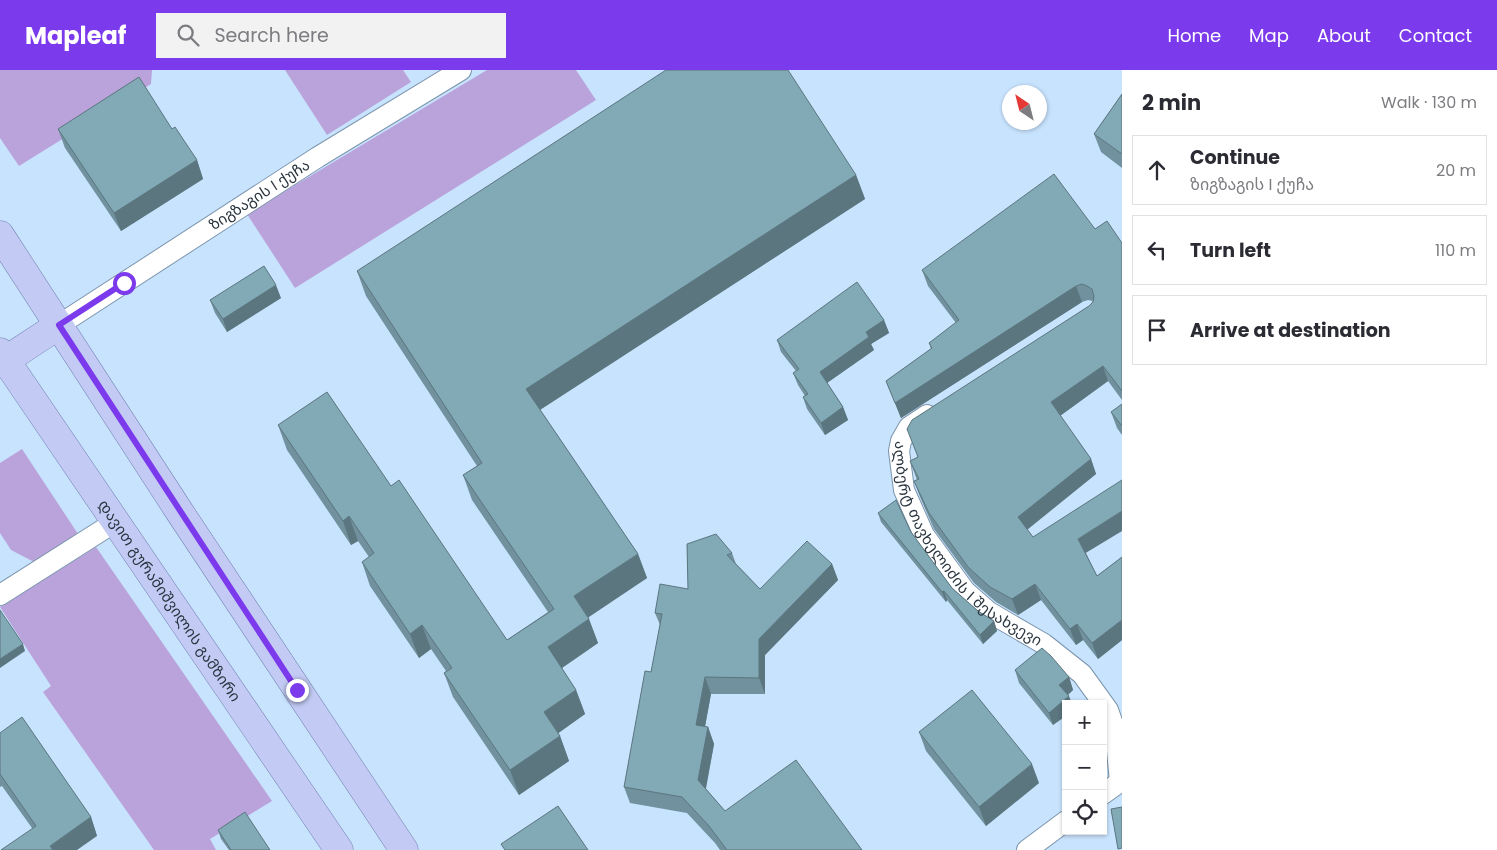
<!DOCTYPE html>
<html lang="en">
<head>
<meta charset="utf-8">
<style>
	:root { --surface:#fff; --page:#f2f2f3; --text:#2b2b33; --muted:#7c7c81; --line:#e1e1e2; --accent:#7c3aed }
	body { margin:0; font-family:Poppins,"Noto Sans Georgian",sans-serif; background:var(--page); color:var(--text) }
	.controls { position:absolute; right:15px; bottom:15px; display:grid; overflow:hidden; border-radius:0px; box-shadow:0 1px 4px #0004 }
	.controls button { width:45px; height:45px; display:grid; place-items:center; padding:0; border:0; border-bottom:1px solid var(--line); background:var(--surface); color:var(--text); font:25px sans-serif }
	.compass { position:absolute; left:1002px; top:15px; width:45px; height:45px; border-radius:50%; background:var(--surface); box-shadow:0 1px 4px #0004; rotate:325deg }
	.stop { position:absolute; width:15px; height:15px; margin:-11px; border:4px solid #7c3aed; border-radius:50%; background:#fff }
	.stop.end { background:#7c3aed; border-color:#fff; box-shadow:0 1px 5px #0008 }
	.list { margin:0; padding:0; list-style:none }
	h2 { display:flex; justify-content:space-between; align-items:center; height:65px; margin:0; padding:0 20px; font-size:21px }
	h2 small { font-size:16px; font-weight:400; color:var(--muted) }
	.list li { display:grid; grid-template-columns:32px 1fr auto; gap:15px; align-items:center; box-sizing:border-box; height:70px; margin:0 10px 10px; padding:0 10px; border:1px solid var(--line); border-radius:0px }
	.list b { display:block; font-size:19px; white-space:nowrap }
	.list p { margin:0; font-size:16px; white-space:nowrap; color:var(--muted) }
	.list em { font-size:16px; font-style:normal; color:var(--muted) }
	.icon { flex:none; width:28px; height:28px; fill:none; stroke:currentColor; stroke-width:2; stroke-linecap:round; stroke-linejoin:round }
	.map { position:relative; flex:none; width:1122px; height:780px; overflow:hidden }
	header { display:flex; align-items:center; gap:30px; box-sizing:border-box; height:70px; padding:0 25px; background:var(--accent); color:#fff }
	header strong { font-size:24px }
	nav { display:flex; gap:28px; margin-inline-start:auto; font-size:18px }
	.search { width:350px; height:45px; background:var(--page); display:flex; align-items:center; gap:12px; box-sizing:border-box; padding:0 18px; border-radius:0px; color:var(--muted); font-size:19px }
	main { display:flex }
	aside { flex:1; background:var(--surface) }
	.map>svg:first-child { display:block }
	.green { fill:#baa3db }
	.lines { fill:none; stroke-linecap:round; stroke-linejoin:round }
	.minor-casing { stroke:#7c95ad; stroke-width:22 }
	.primary-casing { stroke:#7380b1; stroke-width:29 }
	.minor { stroke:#fff; stroke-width:20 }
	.primary { stroke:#c3cbf5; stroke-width:28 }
	.wall { fill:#70919d }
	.shaded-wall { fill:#5b767f }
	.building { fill:#82a9b6; stroke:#5b767f }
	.route { stroke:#7c3aed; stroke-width:6 }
	.labels { text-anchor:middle; stroke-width:4; stroke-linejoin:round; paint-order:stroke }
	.street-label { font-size:15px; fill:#2a353f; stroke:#e3eef9 }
</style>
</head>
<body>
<header>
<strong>Mapleaf</strong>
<div class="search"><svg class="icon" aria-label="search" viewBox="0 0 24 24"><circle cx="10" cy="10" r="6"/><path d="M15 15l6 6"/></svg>Search here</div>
<nav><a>Home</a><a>Map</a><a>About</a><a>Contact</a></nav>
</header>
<main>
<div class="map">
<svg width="1122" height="780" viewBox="0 0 1122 780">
	<rect width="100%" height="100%" fill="#c8e3fe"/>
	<g class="green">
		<path d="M0 0H152L151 14 19 96 0 68Z"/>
		<path d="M285 0H403L411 12 327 65Z"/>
		<path d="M487 0H576L596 30 295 218 247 144Z"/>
		<path d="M22 379 80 467 36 493 11 480 0 463V393Z"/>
		<path d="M96 477 272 731 210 769 216 780H154L43 622 51 616 0 537Z"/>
	</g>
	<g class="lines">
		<defs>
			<g id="minor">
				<path id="s1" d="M59 255 318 87 461 0"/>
				<path id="s2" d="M927 345 909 357 901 371 899 381 904 420 924 465 965 521 989 542 1044 574 1082 604 1108 640 1115 660 1120 712"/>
				<path d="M0 525 115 452"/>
				<path d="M1103 724 1120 712 1122 713"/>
				<path d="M1027 780 1066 751"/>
			</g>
			<g id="primary">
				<path d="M0 165 179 441 404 780"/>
				<path id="s3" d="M0 282 339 780"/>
				<path d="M6 290 59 255"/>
			</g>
		</defs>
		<use href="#minor" class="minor-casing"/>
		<use href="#primary" class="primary-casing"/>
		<use href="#minor" class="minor"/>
		<use href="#primary" class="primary"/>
	</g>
	<g class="wall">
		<path d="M1122 24V98L1101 82 1094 64Z"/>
		<path d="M58 59H172L197 90 203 109 121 161 65 78Z"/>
		<path d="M856 105 865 129 540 340 638 484 647 508 588 547 598 573 562 598 576 620 585 644 558 663 560 666 569 691 519 725 453 627 444 603 446 601 431 579 419 588 370 516 362 492 369 487 358 471 351 475 287 380 278 355 391 416 507 570 548 542 472 430 463 405 477 396 366 226 357 201Z"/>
		<path d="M1095 159 1122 173V330L1108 311 1060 346 1091 389 1096 404 1027 460 1033 467 1086 483 1097 506 1122 487V570L1098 589 1083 570 1076 575 1041 530 1018 545 996 532 974 513 934 459 920 427 914 411 917 410 910 391 918 387 907 359 1089 236 1093 231 1088 230 1082 232 901 348 886 311 931 279 929 273 956 253 928 216 922 200Z"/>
		<path d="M281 228 227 262 215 243 210 230Z"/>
		<path d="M884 250 889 263 871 274 874 280 827 313 843 337 848 350 825 365 807 339 803 327 805 326 798 315 793 303 796 301 781 282 777 270Z"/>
		<path d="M1122 334V365L1117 358 1111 342Z"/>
		<path d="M878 443 911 462 952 518 978 541 994 551 997 561 983 574 947 530 946 532 881 452Z"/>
		<path d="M687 474 732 483 736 494 760 519 832 494 838 510 765 585V624H711L705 657H708L714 674 706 719 725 741 862 780H720L715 773 687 743 630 733 624 717 651 602 660 555 655 543 688 519Z"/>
		<path d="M1015 600 1069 607 1073 620 1068 625 1053 655 1019 613Z"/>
		<path d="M919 662 1039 713 986 756 926 681Z"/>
		<path d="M0 663 91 747 97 766 32 758 2 716 0 717Z"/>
		<path d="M218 760 270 780H229L221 769Z"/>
	</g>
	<g class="shaded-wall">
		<path d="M197 90 203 109 121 161 114 143Z"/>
		<path d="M856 105 865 129 535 343 526 319Z"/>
		<path d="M276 215 281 228 227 262 223 249Z"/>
		<path d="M1076 216 1082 232 901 348 895 333Z"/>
		<path d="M884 250 889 263 871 274 874 280 824 315 820 302 866 262Z"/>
		<path d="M1103 296 1108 311 1057 348 1051 332Z"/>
		<path d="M843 337 848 350 825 365 821 353Z"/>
		<path d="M1091 389 1096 404 1024 462 1018 447Z"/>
		<path d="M1122 441V461L1084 484 1078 469Z"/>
		<path d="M349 446 358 471 351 475 343 451Z"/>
		<path d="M638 484 647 508 583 551 574 526Z"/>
		<path d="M832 494 838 510 765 585V624L759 608V569Z"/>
		<path d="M1035 514 1041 530 1018 545 1012 529Z"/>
		<path d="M944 521 947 530 946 532 942 522Z"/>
		<path d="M589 549 598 573 556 602 548 577Z"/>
		<path d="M1122 550V570L1098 589 1092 573Z"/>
		<path d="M994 551 997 561 983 574 980 565Z"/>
		<path d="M1077 554 1083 570 1076 575 1070 559Z"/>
		<path d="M422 555 431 579 419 588 410 564Z"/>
		<path d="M23 574 25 581 0 598V589Z"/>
		<path d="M705 607 711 624 702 672 696 655Z"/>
		<path d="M1069 607 1073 620 1064 628 1059 615Z"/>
		<path d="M576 620 585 644 553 667 544 642Z"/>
		<path d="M1069 626 1072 634H1066V646L1053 655 1049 643Z"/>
		<path d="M708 657 714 674 704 727 698 710Z"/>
		<path d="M560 666 569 691 519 725 510 700Z"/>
		<path d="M1032 694 1039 713 986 756 979 737Z"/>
		<path d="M91 747 97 766 77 780H51L50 776Z"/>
	</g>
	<g class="building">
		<path d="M666 0H788L856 105 526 319 638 484 574 526 589 549 548 577 576 620 544 642 560 666 510 700 444 603 452 598 422 555 410 564 362 492 374 483 349 446 343 451 278 355 327 322 391 416 399 410 507 570 554 539 463 405 482 393 357 201Z"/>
		<path d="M139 7 172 59 175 57 197 90 114 143 58 59Z"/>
		<path d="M1122 24V84L1094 64Z"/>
		<path d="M1054 104 1095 159 1107 151 1122 173V321L1103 296 1051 332 1091 389 1018 447 1033 467 1122 410V441L1078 469 1097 506 1122 487V550L1092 573 1077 554 1070 559 1035 514 1012 529 990 517 968 497 929 443 914 411 919 409 910 391 918 387 907 359 912 350 1089 236 1093 232 1094 226 1092 219 1087 216 1082 214 1076 216 895 333 886 311 932 278 929 273 959 250 922 200Z"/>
		<path d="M264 196 276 215 223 249 210 230Z"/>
		<path d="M857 212 884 250 866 262 869 267 820 302 843 337 821 353 803 327 808 324 793 303 799 299 777 270Z"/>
		<path d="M1122 334V356L1111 342Z"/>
		<path d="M896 430 911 462 952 518 978 541 994 551 980 565 944 521 942 522 878 443Z"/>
		<path d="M716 464 732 483 727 485 760 519 807 471 832 494 759 569V608L705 607 696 655 708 657 698 710 725 741 796 690 862 780H727L709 756 682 727 624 717 645 601 651 602 662 544 655 543 660 514 688 519 687 474Z"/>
		<path d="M0 540 23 574 0 589Z"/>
		<path d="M1042 578 1051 586 1069 607 1059 615 1069 626 1049 643 1015 600Z"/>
		<path d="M972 620 1032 694 979 737 919 662Z"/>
		<path d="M22 647 91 747 50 776 53 780H1L36 756 0 704V663Z"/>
		<path d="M558 736 588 780H505L501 774Z"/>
		<path d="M1122 737V778L1118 779 1111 739Z"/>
		<path d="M245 742 270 780H231L218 760Z"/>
	</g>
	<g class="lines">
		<path class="route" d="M124 213 59 255 297 620"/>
	</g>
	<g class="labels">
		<g class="street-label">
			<text dy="5" stroke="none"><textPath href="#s1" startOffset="239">ზიგზაგის I ქუჩა</textPath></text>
			<text dy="5" stroke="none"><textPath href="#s2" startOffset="168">ალბერტ თავხელიძის I შესახვევი</textPath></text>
			<text dy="5" stroke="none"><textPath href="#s3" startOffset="301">დავით გურამიშვილის გამზირი</textPath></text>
		</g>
	</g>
</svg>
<div class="controls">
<button>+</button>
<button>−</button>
<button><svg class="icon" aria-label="locate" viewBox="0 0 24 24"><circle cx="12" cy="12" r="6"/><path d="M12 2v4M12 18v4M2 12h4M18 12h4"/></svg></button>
</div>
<svg class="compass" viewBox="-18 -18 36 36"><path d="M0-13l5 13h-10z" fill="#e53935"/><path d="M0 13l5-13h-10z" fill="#7c7c81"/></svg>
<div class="stop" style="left:124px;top:213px"></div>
<div class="stop end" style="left:297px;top:620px"></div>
</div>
<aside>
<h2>2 min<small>Walk · 130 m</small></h2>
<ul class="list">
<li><svg class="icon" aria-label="ahead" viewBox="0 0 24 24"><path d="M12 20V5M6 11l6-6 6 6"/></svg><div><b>Continue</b><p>ზიგზაგის I ქუჩა</p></div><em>20 m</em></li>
<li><svg class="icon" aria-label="left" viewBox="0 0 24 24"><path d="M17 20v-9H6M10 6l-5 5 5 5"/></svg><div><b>Turn left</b></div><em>110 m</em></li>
<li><svg class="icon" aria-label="arrive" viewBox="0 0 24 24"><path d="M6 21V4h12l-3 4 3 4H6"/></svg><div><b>Arrive at destination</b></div></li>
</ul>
</aside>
</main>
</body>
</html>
